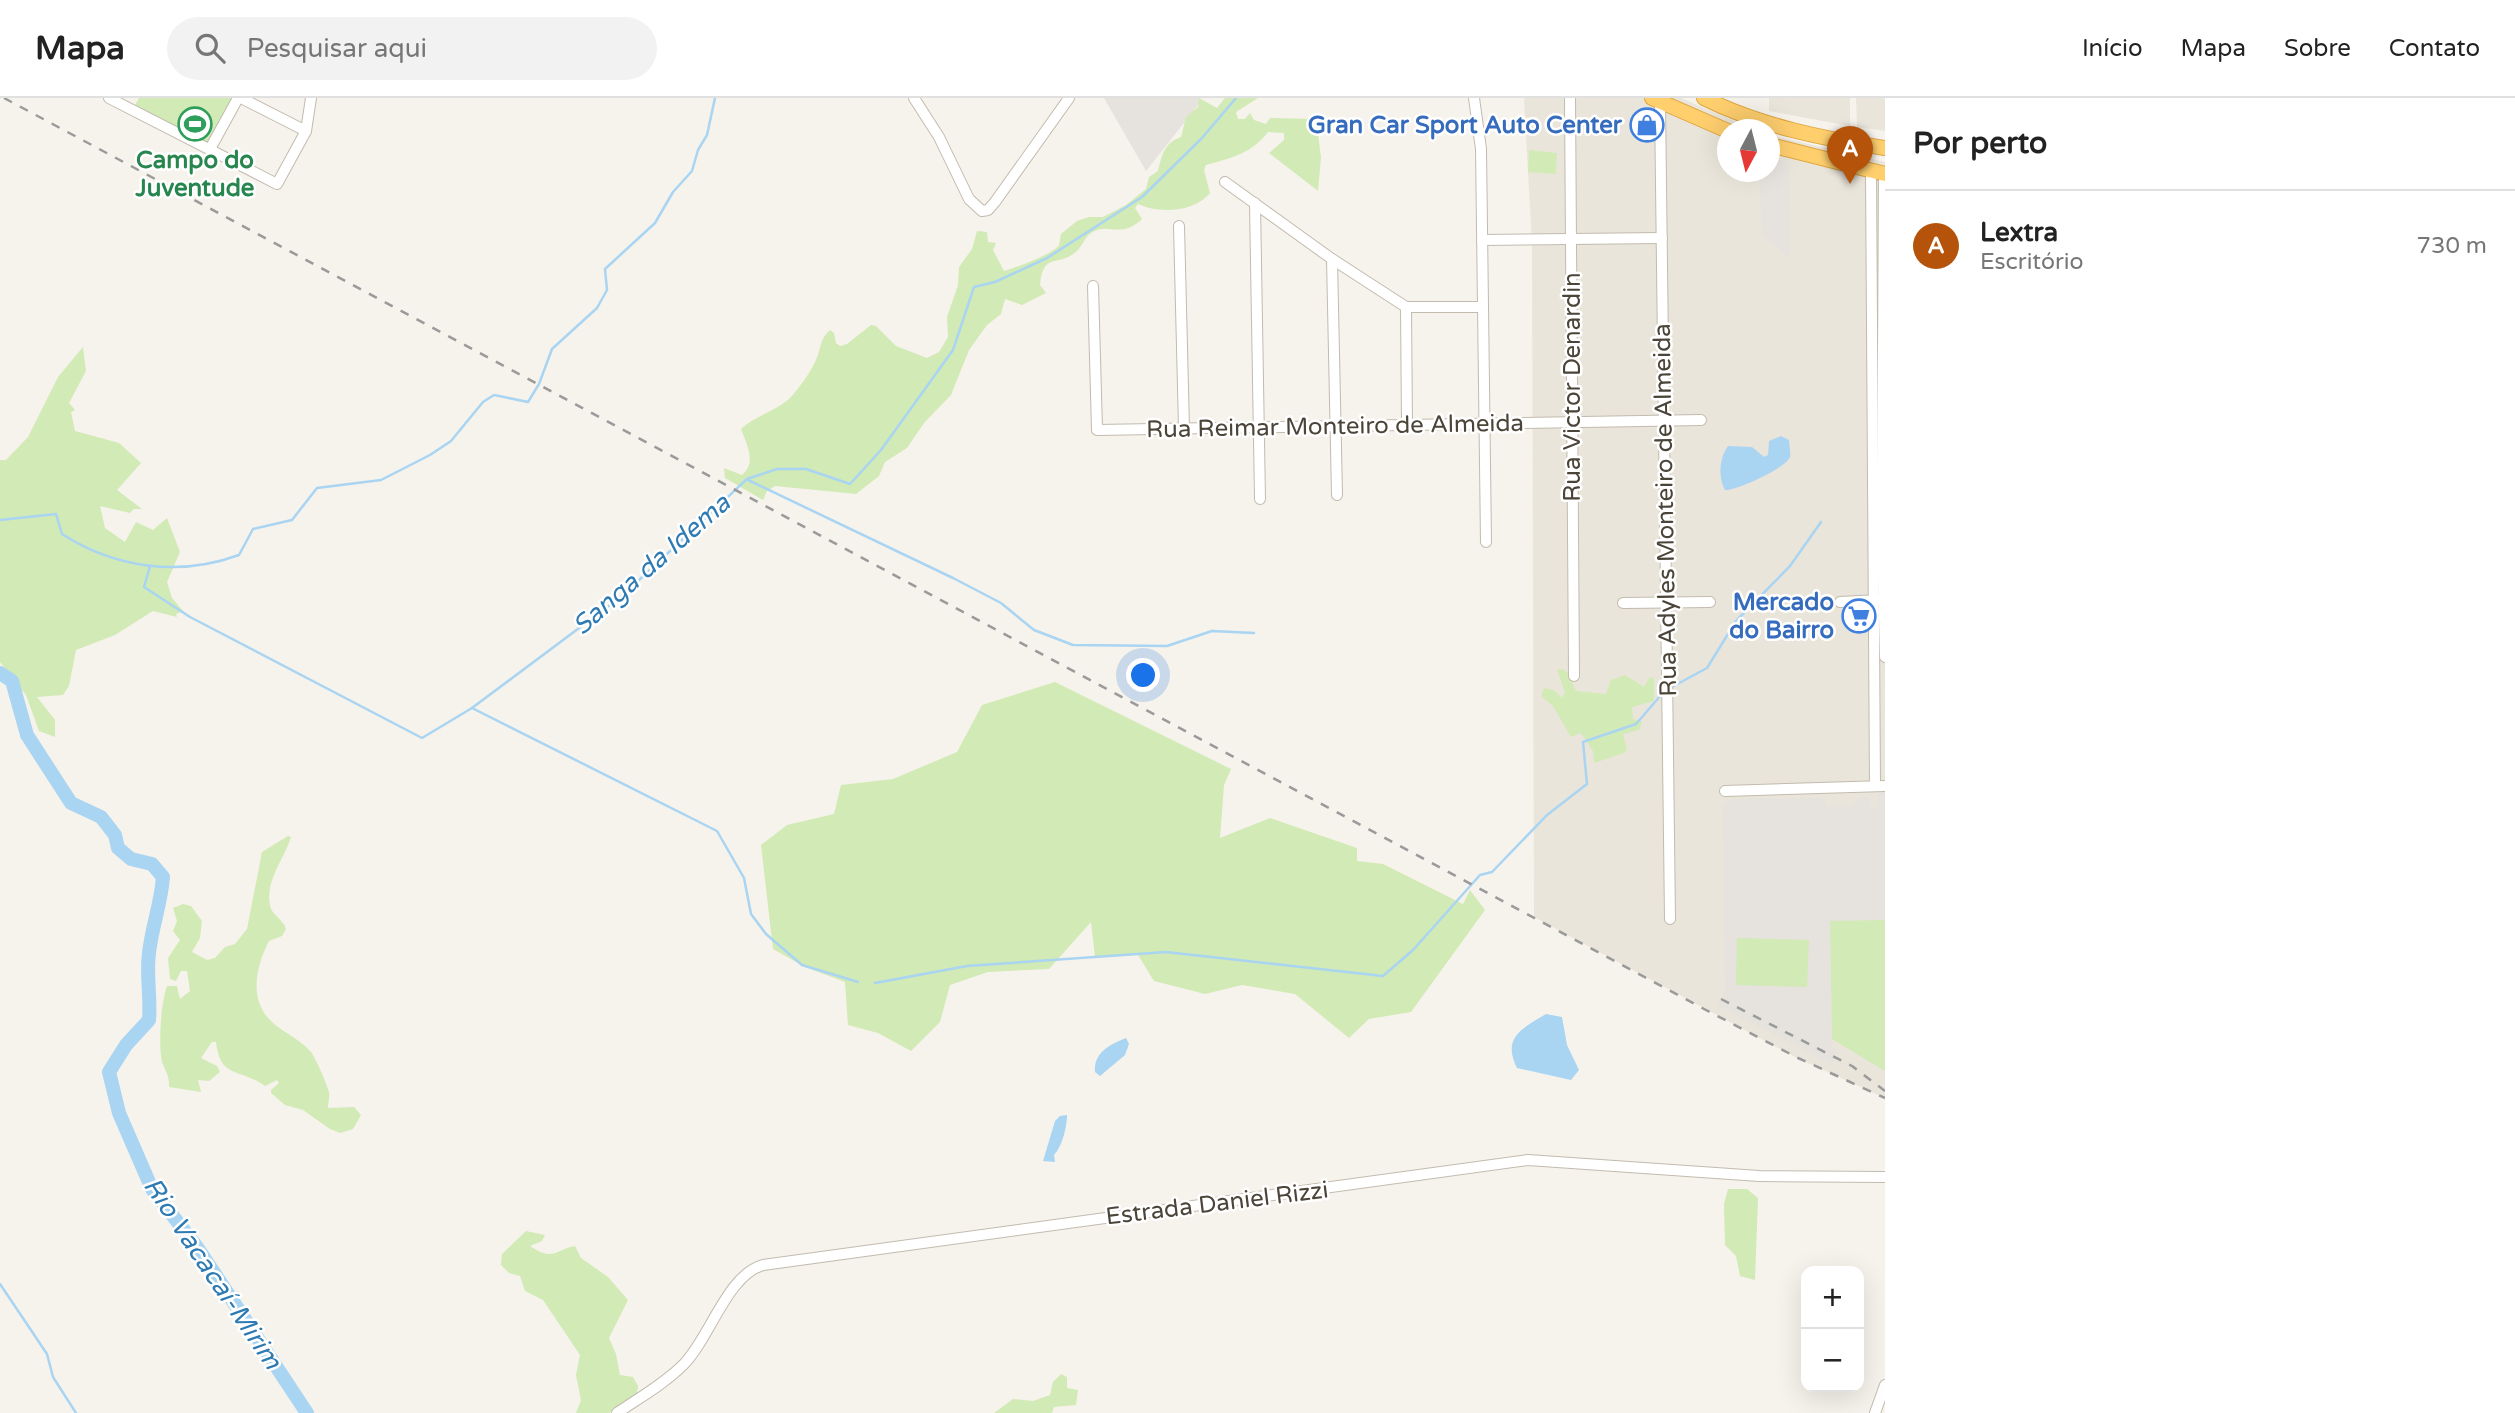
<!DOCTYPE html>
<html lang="pt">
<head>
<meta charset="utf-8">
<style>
	:root { --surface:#fff; --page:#f2f2f2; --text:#222; --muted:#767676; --line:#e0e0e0; --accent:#b45309 }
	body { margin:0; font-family:"Varela Round",sans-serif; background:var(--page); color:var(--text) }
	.controls { position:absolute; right:21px; bottom:21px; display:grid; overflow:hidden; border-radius:14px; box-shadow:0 7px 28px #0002 }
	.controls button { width:63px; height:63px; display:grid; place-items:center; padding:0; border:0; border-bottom:2px solid var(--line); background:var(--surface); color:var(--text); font:35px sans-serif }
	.compass { position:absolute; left:1717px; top:21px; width:63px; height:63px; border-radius:50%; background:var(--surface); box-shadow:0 7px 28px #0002; rotate:187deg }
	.you { position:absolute; left:1144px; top:578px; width:24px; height:24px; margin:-18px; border:5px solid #fff; border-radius:50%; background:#1a73e8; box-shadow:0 0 0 10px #1a73e833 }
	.badge { display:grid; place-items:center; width:46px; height:46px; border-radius:50%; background:var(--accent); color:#fff; font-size:23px; font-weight:700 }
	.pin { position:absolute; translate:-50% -58px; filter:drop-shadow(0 2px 4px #0008) }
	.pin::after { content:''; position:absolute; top:37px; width:24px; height:21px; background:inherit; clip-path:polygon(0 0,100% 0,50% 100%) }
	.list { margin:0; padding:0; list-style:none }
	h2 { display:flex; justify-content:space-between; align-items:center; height:91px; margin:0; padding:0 28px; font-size:30px }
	h2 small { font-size:23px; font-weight:400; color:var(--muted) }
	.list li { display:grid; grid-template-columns:46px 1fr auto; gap:21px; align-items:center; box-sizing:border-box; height:112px; padding:0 28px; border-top:2px solid var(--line) }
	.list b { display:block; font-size:26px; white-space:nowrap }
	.list p { margin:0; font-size:23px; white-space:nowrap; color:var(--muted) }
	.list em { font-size:23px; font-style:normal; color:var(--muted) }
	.icon { flex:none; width:38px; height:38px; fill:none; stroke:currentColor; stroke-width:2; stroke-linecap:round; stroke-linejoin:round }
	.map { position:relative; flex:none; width:1885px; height:1315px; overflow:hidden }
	header { display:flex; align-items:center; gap:42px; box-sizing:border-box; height:98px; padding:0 35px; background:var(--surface); border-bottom:2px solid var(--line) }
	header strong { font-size:33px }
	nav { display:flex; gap:38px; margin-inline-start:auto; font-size:24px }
	.search { width:490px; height:63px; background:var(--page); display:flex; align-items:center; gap:18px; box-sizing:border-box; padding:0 24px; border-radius:38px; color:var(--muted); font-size:26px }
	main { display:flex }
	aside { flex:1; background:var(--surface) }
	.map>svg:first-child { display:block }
	.residential { fill:#eae5da }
	.industrial { fill:#e6e2dd }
	.green { fill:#d2eab5 }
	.water { fill:#a9d4f2 }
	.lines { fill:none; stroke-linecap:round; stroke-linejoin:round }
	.stream { stroke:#a9d4f2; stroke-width:2.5 }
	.river { stroke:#a9d4f2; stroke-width:14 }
	.minor-casing { stroke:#c2bbae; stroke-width:12 }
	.highway-casing { stroke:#e0a43c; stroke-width:16 }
	.minor { stroke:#fff; stroke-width:10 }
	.highway { stroke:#ffcf6e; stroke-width:14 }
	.rail { stroke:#9a9a9a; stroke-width:2.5; stroke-dasharray:9 9; stroke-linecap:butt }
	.labels { text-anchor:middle; stroke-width:5; stroke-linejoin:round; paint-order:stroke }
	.shop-label { font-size:24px; font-weight:bold; fill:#366cbe; stroke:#fff; text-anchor:end }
	.leisure-label { font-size:24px; font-weight:bold; fill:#27864d; stroke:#fff }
	.street-label { font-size:24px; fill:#4b4439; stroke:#fff }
	.water-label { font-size:26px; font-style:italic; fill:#2e7ab2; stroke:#fff }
</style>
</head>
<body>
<header>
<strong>Mapa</strong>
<div class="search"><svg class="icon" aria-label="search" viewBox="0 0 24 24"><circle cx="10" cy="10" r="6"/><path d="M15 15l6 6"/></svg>Pesquisar aqui</div>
<nav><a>Início</a><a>Mapa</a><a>Sobre</a><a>Contato</a></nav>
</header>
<main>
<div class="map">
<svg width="1885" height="1315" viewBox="0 0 1885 1315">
	<rect width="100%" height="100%" fill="#f6f3ec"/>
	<g class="residential">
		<path d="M1524 0H1681L1753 31 1728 32V74H1770V37L1885 64V1000L1797 960 1534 819 1532 146Z"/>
		<path d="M1769 0H1850V28L1769 13Z"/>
		<path d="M1856 0H1885V33L1857 29Z"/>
	</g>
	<g class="industrial">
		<path d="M1104 0H1200L1202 2 1146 73Z"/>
		<path d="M1770 60 1789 65 1790 160 1762 137 1759 74H1770Z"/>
		<path d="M1879 694H1885V822L1830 823 1832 948 1838 955 1831 966 1717 907 1725 893 1723 706 1730 701 1825 700 1826 709H1851L1862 699H1870V709H1878Z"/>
	</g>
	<g class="green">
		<path d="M139 0H232L208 45 135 7Z"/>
		<path d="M1199 0 1217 10 1225 0H1258L1236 14 1238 21H1245L1250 15 1254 22 1266 26 1270 20 1316 21 1321 59 1318 93 1269 55 1284 42V35L1268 34C1251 56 1231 60 1206 67L1204 72 1210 95C1195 114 1159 116 1138 106L1135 110 1142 121C1120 142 1109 123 1091 135 1085 139 1082 148 1077 153 1058 170 1043 153 1040 187L1046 195 1022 207 1005 201 1001 216 987 227 969 252 951 297 924 325 907 350 885 364 879 378 856 396 775 388 767 393 763 402 725 380 724 370 742 377C757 365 747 347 741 331 756 317 777 313 791 299 800 289 811 273 816 262 821 251 820 240 830 232L834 235 836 245 840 248 847 246 871 227 876 228 896 248 927 260 939 254 948 239 947 219 958 187 959 169 972 151 977 133 987 134 988 144 996 145 993 152 1004 173C1014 170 1054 156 1059 147 1060 144 1060 140 1061 136L1077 123 1089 119H1103L1126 107 1146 91 1149 79 1158 73C1162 57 1164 45 1181 39L1186 19 1198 9Z"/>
		<path d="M1529 52 1557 55 1556 76 1528 74Z"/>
		<path d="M83 249 86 273 69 305 75 312 71 314 75 333 119 345 141 365 117 392 142 411H134L130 415 100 408 105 430 125 444 136 424 153 432 167 420 180 454 167 484 172 500 183 513 176 516 177 519 153 513 115 537 76 552 69 588 63 597 37 599 55 622V639L39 633 26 597 0 564V362H6L28 339 58 279Z"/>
		<path d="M1562 571 1567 574 1576 593 1606 596 1611 582 1625 577 1644 589 1650 579 1654 580V603L1632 609 1633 621 1642 624 1639 632 1623 636 1627 652 1624 655 1594 665 1593 653 1581 635 1571 639 1553 608 1541 598 1544 590 1554 592 1562 600 1565 594 1557 572Z"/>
		<path d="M1055 584 1231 671 1224 687 1220 740 1270 720 1357 750V763L1383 766 1463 806 1470 792 1485 812 1411 914 1369 921 1349 940 1295 896 1242 887 1205 896 1154 883 1138 857 1095 859 1091 824 1049 871 988 874 950 887 940 924 911 953 878 935 848 927 845 884 805 869 773 851 761 747 787 727 834 716 841 687 893 681 957 654 982 607Z"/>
		<path d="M288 738 291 739C284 762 265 782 270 808 272 817 284 822 286 831L282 838 269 843C256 868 248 902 272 924 284 935 300 941 311 954 317 963 326 984 329 994 330 998 328 1005 328 1010L354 1009 361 1017 353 1031 340 1035 330 1031 303 1012 285 1007 271 995V992L279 985 277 982 265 988C240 970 220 981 216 944H212L201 960 217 968 220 974 209 983 198 982 201 994 169 989C170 975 162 970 161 958 159 939 161 905 167 888H177L180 901 190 893 187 873H181L176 883 170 881 168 860 180 842 173 833 177 823 173 810 183 806 191 808 202 823 200 840 192 854 207 862 215 860 225 849 235 846 247 831 262 754Z"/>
		<path d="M1885 822V973L1832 941 1830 823Z"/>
		<path d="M1737 840 1809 842 1807 889 1736 887Z"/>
		<path d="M1728 1091H1747L1758 1100 1755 1182 1740 1178 1736 1158 1725 1147 1724 1106Z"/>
		<path d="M526 1133 545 1137 542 1143 530 1148C554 1164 554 1152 575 1148L581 1160 608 1179 628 1202 609 1240 616 1256 620 1277 633 1279 638 1288 637 1295 609 1315H576L581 1302 576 1277 580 1257 543 1202 525 1193 520 1178 509 1175 501 1167 502 1156Z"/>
		<path d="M1061 1276 1067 1279V1290L1078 1292 1076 1307 1054 1309 1052 1315H994L1013 1301 1033 1303 1050 1297 1053 1284Z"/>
	</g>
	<g class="water">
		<path d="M1781 338 1789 342C1789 347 1791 354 1790 359 1786 370 1736 393 1725 392 1718 379 1719 361 1728 348L1752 349 1764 359 1768 357 1769 343Z"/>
		<path d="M1546 916 1562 919 1567 947 1579 972 1571 982 1517 970C1502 940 1521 931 1546 916Z"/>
		<path d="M1126 940 1129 946 1125 957 1100 978 1095 974C1093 955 1110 946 1126 940Z"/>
		<path d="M1067 1017C1067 1029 1062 1049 1054 1057L1055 1064 1043 1063 1055 1023 1060 1018Z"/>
	</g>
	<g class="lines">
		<g class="stream">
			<path d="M748 382 953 480 1001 505 1034 532 1073 547 1167 548 1212 533 1254 535"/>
			<path d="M0 422 56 416 62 436C115 470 179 479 239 457L253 431 292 422 317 390 381 382 430 357 451 343 483 304 494 297 528 304 539 286 552 251 597 210 607 192 605 171 655 125 673 94 692 73 698 52 707 37 715 0"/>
			<path d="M150 468 144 489 190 519 422 640 472 610 622 498 747 381 777 371H806L850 386 881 352 953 252 974 189 995 184 1047 160 1142 99 1202 40 1236 0"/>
			<path d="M1670 590 1707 570 1736 523 1790 468 1821 424"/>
			<path d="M472 610 717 733 744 780 751 816 766 836 802 867 858 884"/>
			<path d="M875 885 967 868 1166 854 1383 878 1413 852 1480 777 1492 774 1547 717 1587 686 1583 644 1636 626 1662 596"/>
			<path d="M0 1186 47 1256 53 1279 76 1315"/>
		</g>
		<path class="river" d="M0 575 12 583 27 637 71 705 101 719 115 737 118 750 131 761 152 766 163 779C161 806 152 828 149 855 146 877 151 900 149 922L126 947 109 974 119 1015 152 1091 197 1149 307 1315"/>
		<defs>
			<g id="minor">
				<path d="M109 0 277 86 306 33 311 0"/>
				<path d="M241 0 306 33"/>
				<path d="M914 0 939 39 969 101 982 113 988 112 995 104 1069 0"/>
				<path d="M1474 0 1481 51 1486 444"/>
				<path d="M1570 0 1574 578"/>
				<path d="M1660 4 1670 821"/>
				<path d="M210 51 238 0"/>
				<path d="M1871 73 1875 688"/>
				<path d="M1884 76 1882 437 1885 559"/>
				<path d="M1225 84 1332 161 1406 209H1483"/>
				<path d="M1255 105 1260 401"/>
				<path d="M1179 128 1184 330"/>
				<path d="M1482 142 1662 140"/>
				<path d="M1332 161 1337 397"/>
				<path d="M1093 188 1097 332 1701 322"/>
				<path d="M1406 209 1407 327"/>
				<path d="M1840 504 1879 502"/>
				<path d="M1623 505 1710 504"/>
				<path d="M1725 693 1885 688"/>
				<path d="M617 1315C639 1300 664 1286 683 1267 710 1240 727 1177 763 1167L1528 1062 1759 1078 1885 1079"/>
				<path d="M1875 1315 1885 1287"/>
			</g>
			<g id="highway">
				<path d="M1652 0 1728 33"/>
				<path d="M1704 0C1760 28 1824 41 1885 50"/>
				<path d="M1770 47 1885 76"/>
			</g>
		</defs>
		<use href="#minor" class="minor-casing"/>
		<use href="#highway" class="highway-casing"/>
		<use href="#minor" class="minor"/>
		<use href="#highway" class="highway"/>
		<g class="rail">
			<path d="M4 0 1704 911 1798 960 1885 1000"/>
			<path d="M1721 901 1852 968 1885 993"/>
		</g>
	</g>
	<defs>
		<symbol id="stadium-ring" viewBox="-11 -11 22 22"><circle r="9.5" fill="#fff" stroke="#2e9e5b" stroke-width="1.5"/><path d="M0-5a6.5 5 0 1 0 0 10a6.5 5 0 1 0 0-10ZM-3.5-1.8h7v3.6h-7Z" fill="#2e9e5b"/></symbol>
		<symbol id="shop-ring" viewBox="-11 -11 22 22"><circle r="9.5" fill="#fff" stroke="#3f7fe0" stroke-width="1.5"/><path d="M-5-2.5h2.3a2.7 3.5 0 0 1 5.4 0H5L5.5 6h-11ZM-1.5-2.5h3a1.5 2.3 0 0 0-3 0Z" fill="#3f7fe0"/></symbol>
		<symbol id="supermarket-ring" viewBox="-11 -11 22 22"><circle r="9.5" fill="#fff" stroke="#3f7fe0" stroke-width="1.5"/><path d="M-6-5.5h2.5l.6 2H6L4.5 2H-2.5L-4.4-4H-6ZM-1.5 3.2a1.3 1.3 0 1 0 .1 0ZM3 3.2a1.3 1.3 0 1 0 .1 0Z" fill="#3f7fe0"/></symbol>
	</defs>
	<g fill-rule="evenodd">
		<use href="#stadium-ring" x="176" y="7" width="38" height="38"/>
		<use href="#shop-ring" x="1628" y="8" width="38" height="38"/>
		<use href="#supermarket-ring" x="1840" y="499" width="38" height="38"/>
	</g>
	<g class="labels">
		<g class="shop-label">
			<text x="1622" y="35">Gran Car Sport Auto Center</text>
			<text x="1834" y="512">Mercado<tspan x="1834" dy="28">do Bairro</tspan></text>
		</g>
		<g class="leisure-label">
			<text x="195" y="70">Campo do<tspan x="195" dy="28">Juventude</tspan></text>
		</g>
		<g class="street-label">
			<text transform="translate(1572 289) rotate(-90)" y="8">Rua Victor Denardin</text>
			<text transform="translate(1335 328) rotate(-1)" y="8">Rua Reimar Monteiro de Almeida</text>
			<text transform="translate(1665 412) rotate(-91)" y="8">Rua Adyles Monteiro de Almeida</text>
			<text transform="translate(1217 1105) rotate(-7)" y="8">Estrada Daniel Rizzi</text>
		</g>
		<g class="water-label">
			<text transform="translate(651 466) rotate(-41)" y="9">Sanga da Idema</text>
			<text transform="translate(213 1175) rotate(56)" y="9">Rio Vacacaí-Mirim</text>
		</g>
	</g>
</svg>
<div class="controls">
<button>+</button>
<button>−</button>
</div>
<svg class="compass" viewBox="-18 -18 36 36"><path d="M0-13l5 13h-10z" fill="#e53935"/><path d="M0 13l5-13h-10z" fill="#767676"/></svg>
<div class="you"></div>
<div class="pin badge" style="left:1850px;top:86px">A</div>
</div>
<aside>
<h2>Por perto<small></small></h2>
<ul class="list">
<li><span class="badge">A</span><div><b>Lextra</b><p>Escritório</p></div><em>730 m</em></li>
</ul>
</aside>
</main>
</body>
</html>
